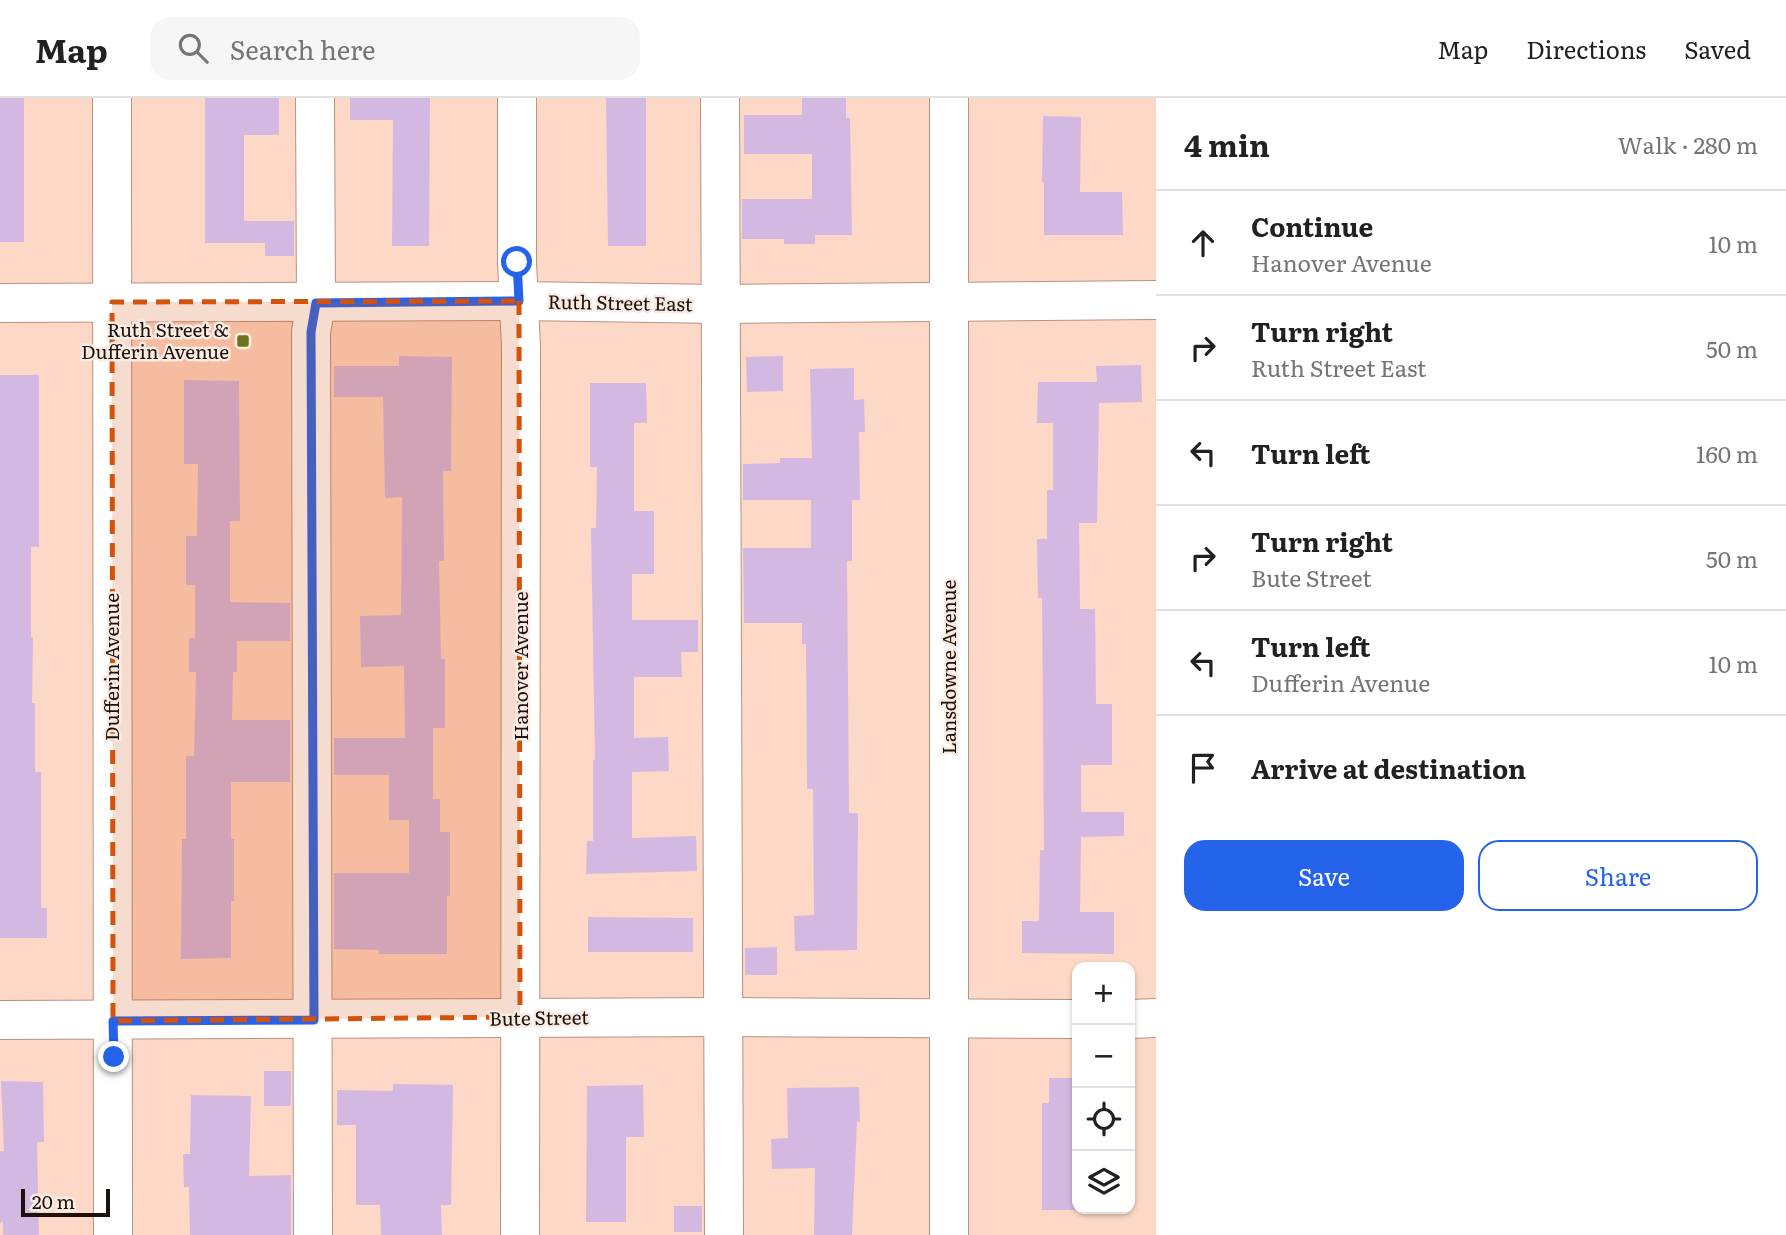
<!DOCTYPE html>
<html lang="en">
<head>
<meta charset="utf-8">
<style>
	:root { --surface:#fff; --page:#f6f6f6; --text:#202124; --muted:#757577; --line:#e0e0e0; --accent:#2563eb }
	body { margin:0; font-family:Literata,serif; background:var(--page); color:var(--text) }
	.controls { position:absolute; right:21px; bottom:21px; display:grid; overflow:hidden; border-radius:14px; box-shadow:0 2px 5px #0004 }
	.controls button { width:63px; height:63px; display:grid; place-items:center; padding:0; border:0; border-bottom:2px solid var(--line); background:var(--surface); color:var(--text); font:35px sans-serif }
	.scale { position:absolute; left:21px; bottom:18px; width:89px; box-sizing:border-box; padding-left:7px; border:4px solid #1d110b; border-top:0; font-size:19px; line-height:24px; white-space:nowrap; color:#1d110b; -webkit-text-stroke:5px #faebe3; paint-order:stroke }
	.stop { position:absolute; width:21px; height:21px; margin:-16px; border:5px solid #2563eb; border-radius:50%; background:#fff }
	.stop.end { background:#2563eb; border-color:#fff; box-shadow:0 2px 7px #0008 }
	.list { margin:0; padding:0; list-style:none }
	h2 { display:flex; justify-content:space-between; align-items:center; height:91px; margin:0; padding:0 28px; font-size:30px }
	h2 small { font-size:23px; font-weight:400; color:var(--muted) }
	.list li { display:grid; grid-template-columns:46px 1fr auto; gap:21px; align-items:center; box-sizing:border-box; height:105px; padding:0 28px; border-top:2px solid var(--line) }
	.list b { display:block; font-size:26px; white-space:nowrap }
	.list p { margin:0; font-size:23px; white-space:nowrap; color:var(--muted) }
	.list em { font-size:23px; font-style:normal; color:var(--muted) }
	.actions { display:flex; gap:14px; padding:21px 28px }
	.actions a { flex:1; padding:16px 0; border:2px solid var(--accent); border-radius:21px; text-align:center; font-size:24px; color:var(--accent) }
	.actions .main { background:var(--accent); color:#fff }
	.icon { flex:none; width:38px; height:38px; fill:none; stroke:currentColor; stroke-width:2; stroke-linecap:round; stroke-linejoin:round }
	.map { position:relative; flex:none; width:1156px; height:1137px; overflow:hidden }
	header { display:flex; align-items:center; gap:42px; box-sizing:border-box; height:98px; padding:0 35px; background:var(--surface); border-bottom:2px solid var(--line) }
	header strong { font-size:33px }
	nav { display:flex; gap:38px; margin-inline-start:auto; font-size:24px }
	.search { width:490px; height:63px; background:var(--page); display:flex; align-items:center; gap:18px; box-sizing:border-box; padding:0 24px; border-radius:21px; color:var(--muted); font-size:26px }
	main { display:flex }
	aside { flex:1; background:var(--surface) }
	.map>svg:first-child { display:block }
	.building { fill:#d3b8e1 }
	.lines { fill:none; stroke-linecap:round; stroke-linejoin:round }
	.minor-casing { stroke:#b69282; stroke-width:40 }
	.minor { stroke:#fff; stroke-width:38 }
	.route { stroke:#2563eb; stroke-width:9 }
	.marked { fill:#d4520c; fill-opacity:0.2; stroke:#d4520c; stroke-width:5; stroke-dasharray:14 9; stroke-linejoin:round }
	.poi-dot { fill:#6e7319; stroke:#faebe3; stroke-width:2.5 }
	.labels { text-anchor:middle; stroke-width:5; stroke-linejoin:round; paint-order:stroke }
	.street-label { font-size:19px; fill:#1d110b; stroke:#faebe3 }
	.poi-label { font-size:19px; fill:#1d110b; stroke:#faebe3; text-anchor:end }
</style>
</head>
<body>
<header>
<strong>Map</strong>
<div class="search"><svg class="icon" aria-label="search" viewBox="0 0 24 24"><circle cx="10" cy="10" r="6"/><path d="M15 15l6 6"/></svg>Search here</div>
<nav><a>Map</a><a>Directions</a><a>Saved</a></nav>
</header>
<main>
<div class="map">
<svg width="1156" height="1137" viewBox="0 0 1156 1137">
	<rect width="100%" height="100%" fill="#fed8c6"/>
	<g class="building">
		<rect x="0" y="0" width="24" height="144"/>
		<path d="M205 0H279V37H244V123H294V158H265V145H205Z"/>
		<path d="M350 0H430L429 148H392L393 22H350Z"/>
		<path d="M606 0H646V148H608Z"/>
		<path d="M802 0H846V20H850L852 137H815V146H784V141H742V101H812V56H744V17H802Z"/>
		<path d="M1043 18 1081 19 1080 94H1122L1123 137H1044V84H1042Z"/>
		<path d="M399 258 452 259 451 373H443L444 463H439L441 561H445V630H433V701H440V734H450V798H447V856H379V852L334 851V775H409V722H389V677H334V640H405L404 568 361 569 360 518 401 517 402 399 385 400 383 299H334V268H399Z"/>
		<path d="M783 258V293L747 294 746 259Z"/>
		<path d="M1141 267 1142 304 1099 305 1097 425H1079L1080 511H1095L1096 606H1112V667H1081V714H1124V738L1081 739 1080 814H1114V856L1022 855V823H1039L1040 752H1044L1042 500H1038L1037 441H1047V392H1053V325H1037L1038 284H1097L1096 268Z"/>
		<path d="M854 270V302L864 301 865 334H859L860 402H852V463H847L849 715H858L857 852 795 853 794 818 814 817 813 691H807L806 546H802V525H744L743 450H811V402H743V366L780 365V360H812L810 271Z"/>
		<path d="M0 277H39V449H31V539H33L32 605H35V674H41V810H47V840H0Z"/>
		<path d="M184 282 239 283 240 423H230V504L290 505V543H237V574H233L232 622H290V684H231V741H234V803H231V860L181 861 182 741H186V658H194L196 574H189V540H195V487H186V438H197L198 366H184Z"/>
		<path d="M590 285H646L647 325H634V413H654V476H632V522H698V554H681L682 579H634V640L668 639 669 673 632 674V740L696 738 697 773 586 776 587 743H593V662H595L591 430H596L597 369H590Z"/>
		<path d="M588 819 693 820V854H588Z"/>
		<path d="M777 849V877H745V850Z"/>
		<rect x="264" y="973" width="27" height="35"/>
		<path d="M1049 980H1077V1112H1042V1005H1049Z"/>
		<path d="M1 983 43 984 44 1044H37L39 1137H3V1124L0 1125V1053H4Z"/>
		<path d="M393 986 453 987 451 1107H441L442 1137H381L380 1107H356V1027H337V992L393 993Z"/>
		<path d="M643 987 644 1039H626V1124H586L587 988Z"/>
		<path d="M859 989 860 1024H857L852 1137H814L815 1070 772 1071 771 1041 788 1040 787 990Z"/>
		<path d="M191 997 251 998 249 1078 291 1077V1137H190L189 1089H184L183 1056H190Z"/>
		<rect x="674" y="1108" width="28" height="26"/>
	</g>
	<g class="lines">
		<defs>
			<g id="minor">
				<path d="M112 0 113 1137"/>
				<path d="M517 0V164L521 249 520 1137"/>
				<path d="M720 0 724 1137"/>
				<path d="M949 0V1137"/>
				<path d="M0 205 519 203 721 206 1156 202"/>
				<path d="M1130 921 1156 920"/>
				<path d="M0 922 725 919 1077 921"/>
				<path d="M313 1137 311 234 316 205 315 0"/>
			</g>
		</defs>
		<use href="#minor" class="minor-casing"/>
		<use href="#minor" class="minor"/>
	</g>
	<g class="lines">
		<path class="route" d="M114 959 113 923 314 922 311 234 316 205 519 203 517 164"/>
	</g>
	<path class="marked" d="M519 203 520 919 113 923 112 204Z"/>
	<rect class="poi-dot" x="236" y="236" width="14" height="14" rx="3.5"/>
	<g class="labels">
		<g class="street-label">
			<text transform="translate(620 205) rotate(1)" y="7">Ruth Street East</text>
			<text transform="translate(521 568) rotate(-90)" y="7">Hanover Avenue</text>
			<text transform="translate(112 569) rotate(-90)" y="7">Dufferin Avenue</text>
			<text transform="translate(949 569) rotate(-90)" y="7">Lansdowne Avenue</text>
			<text transform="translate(539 920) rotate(-1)" y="7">Bute Street</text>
		</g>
		<g class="poi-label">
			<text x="229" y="239">Ruth Street &amp;<tspan x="229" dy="22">Dufferin Avenue</tspan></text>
		</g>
	</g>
</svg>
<div class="controls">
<button>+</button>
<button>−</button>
<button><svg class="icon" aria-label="locate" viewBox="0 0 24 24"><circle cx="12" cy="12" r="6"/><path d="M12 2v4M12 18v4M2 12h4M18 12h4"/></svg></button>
<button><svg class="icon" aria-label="layers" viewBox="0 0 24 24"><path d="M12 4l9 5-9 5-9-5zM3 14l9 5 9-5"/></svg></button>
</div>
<div class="scale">20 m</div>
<div class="stop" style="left:517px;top:164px"></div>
<div class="stop end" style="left:114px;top:959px"></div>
</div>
<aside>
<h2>4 min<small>Walk · 280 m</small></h2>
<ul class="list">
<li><svg class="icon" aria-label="ahead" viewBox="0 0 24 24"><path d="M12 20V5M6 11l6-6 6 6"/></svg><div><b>Continue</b><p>Hanover Avenue</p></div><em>10 m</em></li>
<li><svg class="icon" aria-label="right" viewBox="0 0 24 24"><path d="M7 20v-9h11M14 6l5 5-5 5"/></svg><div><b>Turn right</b><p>Ruth Street East</p></div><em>50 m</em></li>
<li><svg class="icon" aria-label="left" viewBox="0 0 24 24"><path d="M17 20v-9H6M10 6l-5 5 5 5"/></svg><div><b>Turn left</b></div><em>160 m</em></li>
<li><svg class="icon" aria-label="right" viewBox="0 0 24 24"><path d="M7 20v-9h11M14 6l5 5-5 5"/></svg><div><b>Turn right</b><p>Bute Street</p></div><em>50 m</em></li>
<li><svg class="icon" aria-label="left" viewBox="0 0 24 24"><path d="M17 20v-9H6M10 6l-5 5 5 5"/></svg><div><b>Turn left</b><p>Dufferin Avenue</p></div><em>10 m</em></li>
<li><svg class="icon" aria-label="arrive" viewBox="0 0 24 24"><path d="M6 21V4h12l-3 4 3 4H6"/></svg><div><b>Arrive at destination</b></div></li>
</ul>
<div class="actions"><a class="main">Save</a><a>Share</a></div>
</aside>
</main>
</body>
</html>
